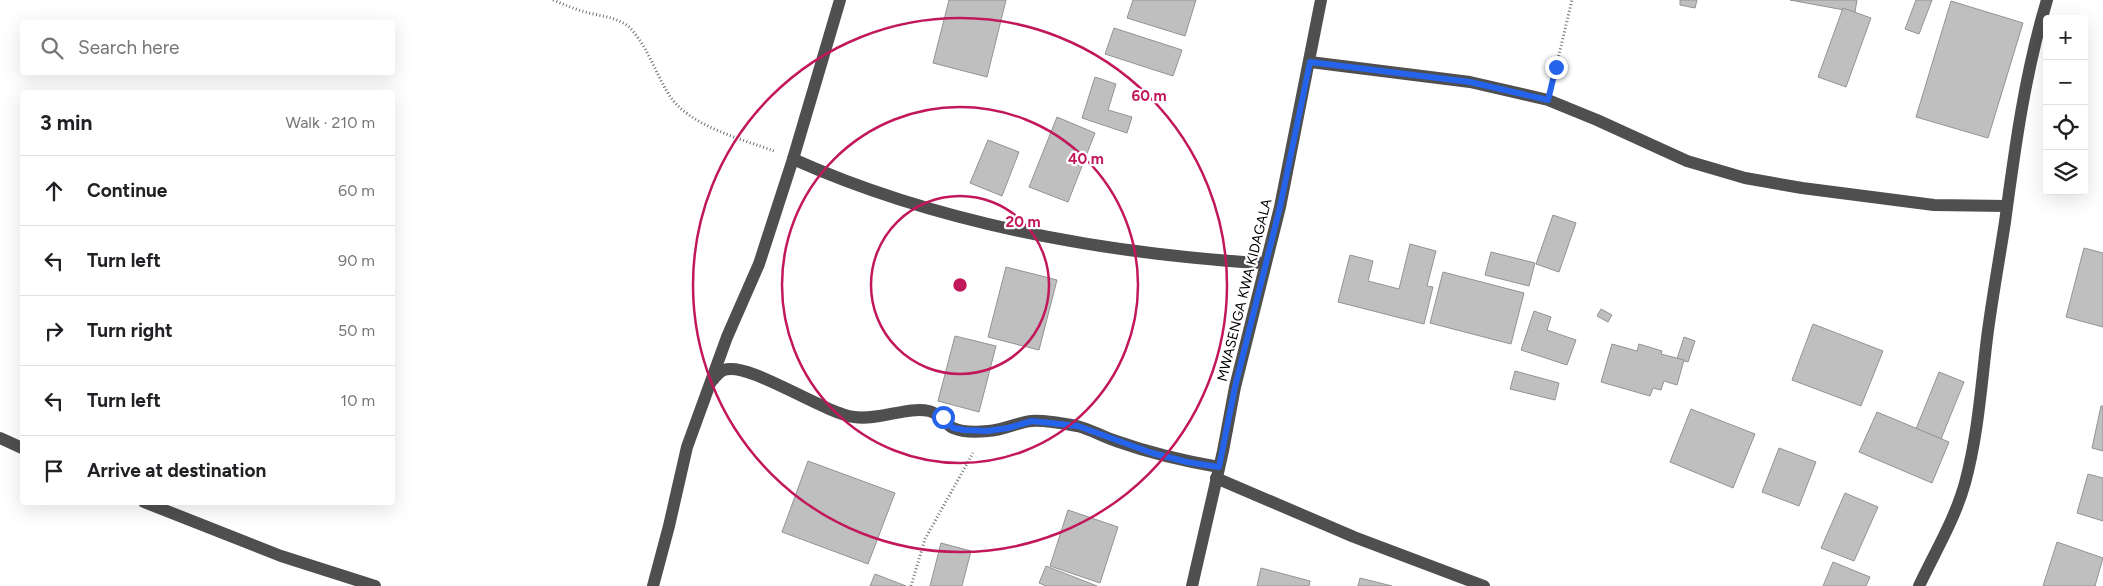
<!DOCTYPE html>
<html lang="en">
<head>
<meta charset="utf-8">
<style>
	:root { --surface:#fff; --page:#f2f2f2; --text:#202124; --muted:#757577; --line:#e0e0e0 }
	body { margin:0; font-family:Figtree,sans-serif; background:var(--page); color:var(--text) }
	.controls { position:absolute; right:15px; top:15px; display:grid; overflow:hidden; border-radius:5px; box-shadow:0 5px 20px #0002 }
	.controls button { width:45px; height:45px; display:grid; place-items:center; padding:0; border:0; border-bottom:1px solid var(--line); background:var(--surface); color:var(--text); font:25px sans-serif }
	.stop { position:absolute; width:15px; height:15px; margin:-11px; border:4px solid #2563eb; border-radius:50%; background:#fff }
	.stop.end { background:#2563eb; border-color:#fff; box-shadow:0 1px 5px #0008 }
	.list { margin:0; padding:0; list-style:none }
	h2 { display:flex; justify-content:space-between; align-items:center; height:65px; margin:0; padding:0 20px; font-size:21px }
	h2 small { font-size:16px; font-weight:400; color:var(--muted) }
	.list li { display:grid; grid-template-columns:32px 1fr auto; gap:15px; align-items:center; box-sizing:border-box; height:70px; padding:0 20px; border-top:1px solid var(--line) }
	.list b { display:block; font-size:19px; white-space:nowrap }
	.list em { font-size:16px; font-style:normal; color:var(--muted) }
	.icon { flex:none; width:28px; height:28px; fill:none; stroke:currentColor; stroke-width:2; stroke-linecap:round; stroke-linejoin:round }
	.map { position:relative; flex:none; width:2103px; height:586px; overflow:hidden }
	.search { position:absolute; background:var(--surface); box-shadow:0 5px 20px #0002; left:20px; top:20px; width:375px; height:55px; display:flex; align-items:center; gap:12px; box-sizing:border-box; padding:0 18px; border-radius:5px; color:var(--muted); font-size:19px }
	.panel { position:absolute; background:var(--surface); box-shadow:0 5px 20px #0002; left:20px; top:90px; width:375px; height:415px; border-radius:5px }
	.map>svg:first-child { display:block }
	.building { fill:#bfbfbf; stroke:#939393 }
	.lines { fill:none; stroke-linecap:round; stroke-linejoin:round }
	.path { stroke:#717171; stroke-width:3; stroke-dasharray:1 2.5; stroke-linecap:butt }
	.minor { stroke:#4f4f4f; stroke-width:12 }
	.route { stroke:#2563eb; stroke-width:6 }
	.ring { fill:none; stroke:#c2185b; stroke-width:2.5 }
	.labels { text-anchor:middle; stroke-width:4.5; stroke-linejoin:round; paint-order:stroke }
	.street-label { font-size:14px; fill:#000; stroke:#fff }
	.centre { fill:#c2185b; stroke:#fff; stroke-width:2.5 }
	.ring-label { font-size:15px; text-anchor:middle; font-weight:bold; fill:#c2185b; stroke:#fff; stroke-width:4.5; stroke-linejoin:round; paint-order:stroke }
</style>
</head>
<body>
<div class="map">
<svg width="2103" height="586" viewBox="0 0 2103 586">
	<rect width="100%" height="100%" fill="#fff"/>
	<g class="building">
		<path d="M949 0H1006L987 77 933 63Z"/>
		<path d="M1133 0H1196L1185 36 1127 18Z"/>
		<path d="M1680 0H1697L1695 8 1680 5Z"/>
		<path d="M1790 0H1857L1855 12Z"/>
		<path d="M1916 0H1932L1919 34 1905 29Z"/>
		<path d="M1951 1 2023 23 1988 138 1916 117Z"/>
		<path d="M1843 8 1871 18 1846 87 1818 77Z"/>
		<path d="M1114 28 1182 50 1173 76 1105 54Z"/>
		<path d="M1095 77 1116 84 1108 110 1132 117 1127 133 1082 118Z"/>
		<path d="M1057 117 1095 133 1068 202 1029 187Z"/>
		<path d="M988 140 1019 152 1002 196 970 183Z"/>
		<path d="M1553 215 1576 223 1559 272 1536 264Z"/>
		<path d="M1410 244 1436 251 1427 286 1433 287 1424 324 1338 302 1350 255 1373 261 1368 281 1399 289Z"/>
		<path d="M2084 248 2103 253V327L2066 317Z"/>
		<path d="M1491 252 1535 263 1529 286 1485 275Z"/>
		<path d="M1006 267 1057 280 1039 350 988 337Z"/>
		<path d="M1443 272 1524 293 1511 344 1430 323Z"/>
		<path d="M1601 309 1612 315 1608 322 1597 316Z"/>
		<path d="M1534 311 1551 317 1547 330 1576 340 1567 365 1521 350Z"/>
		<path d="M1813 324 1883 351 1861 406 1792 380Z"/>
		<path d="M955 336 996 346 979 412 938 401Z"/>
		<path d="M1684 337 1695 341 1688 362 1677 359Z"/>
		<path d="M1612 344 1637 351 1639 344 1662 351 1661 354 1684 360 1677 385 1664 381 1661 390 1653 388 1650 396 1601 382Z"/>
		<path d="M1515 371 1559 383 1555 400 1510 389Z"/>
		<path d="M1939 372 1964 382 1941 439 1916 429Z"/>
		<path d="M2101 406H2103V451L2092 448Z"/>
		<path d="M1691 409 1755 434 1733 488 1670 462Z"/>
		<path d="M1877 412 1949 442 1932 483 1859 452Z"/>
		<path d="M1779 448 1816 462 1799 506 1762 492Z"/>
		<path d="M808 461 895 493 868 564 782 532Z"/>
		<path d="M2088 474 2103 478V521L2077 513Z"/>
		<path d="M1845 493 1878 507 1854 561 1821 548Z"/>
		<path d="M1068 510 1118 527 1100 583 1050 566Z"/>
		<path d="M2057 542 2103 558 2095 586H2043Z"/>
		<path d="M941 543 971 551 962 586H930Z"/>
		<path d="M1833 562 1870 577 1866 586H1823Z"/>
		<path d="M1046 566 1097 586H1046L1039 583Z"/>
		<path d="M1261 568 1310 581 1309 586H1257Z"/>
		<path d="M875 574 906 586H870Z"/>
		<path d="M1360 578 1392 586H1358Z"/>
	</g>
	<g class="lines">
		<g class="path">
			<path d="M553 0C563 4 572 8 582 11 597 16 616 16 629 27 647 45 655 72 668 93 686 125 741 139 774 151"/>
			<path d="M1553 80 1572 0"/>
			<path d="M911 586 925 539 973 453"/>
		</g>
		<g class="minor">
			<path d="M1310 62 1470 82 1548 100 1597 120 1687 161 1745 178 1802 188 1934 205 2007 206"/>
			<path d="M793 159C909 211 1034 239 1159 254 1195 258 1229 262 1265 263"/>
			<path d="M713 380C716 376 719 372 724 370 748 361 821 412 854 417 878 421 908 406 929 411 941 414 945 424 953 428 962 432 978 432 988 431 1004 430 1018 422 1032 421 1043 420 1066 424 1077 426 1090 429 1103 437 1116 441 1150 453 1184 461 1219 467"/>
			<path d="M0 438 22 448"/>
			<path d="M1216 478 1354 537 1484 586"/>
			<path d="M144 502 281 556 375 586"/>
			<path d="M653 586 669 526 687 447 727 337 759 264 793 159 840 0"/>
			<path d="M1192 586 1223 451 1235 387 1280 207 1321 0"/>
			<path d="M1919 586C1935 552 1955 519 1965 483 1978 435 1981 387 1987 338 1992 299 1999 261 2005 222 2015 147 2025 73 2047 0"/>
		</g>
	</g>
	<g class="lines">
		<path class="route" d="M943 417 953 428 964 430 987 431 1008 428 1032 421 1078 426 1152 453 1187 462 1219 467 1235 387 1280 207 1310 62 1470 82 1548 100 1556 67"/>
	</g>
	<g class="ring">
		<circle cx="960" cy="285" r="89"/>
		<circle cx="960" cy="285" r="178"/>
		<circle cx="960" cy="285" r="267"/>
	</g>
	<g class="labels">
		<g class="street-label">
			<text transform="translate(1244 290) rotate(-76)" y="5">MWASENGA KWA KIDAGALA</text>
		</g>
	</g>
	<circle cx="960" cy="285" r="8" class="centre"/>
	<g class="ring-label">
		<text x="1149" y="101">60 m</text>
		<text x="1086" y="164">40 m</text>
		<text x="1023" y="227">20 m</text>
	</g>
</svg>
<div class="controls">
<button>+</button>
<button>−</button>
<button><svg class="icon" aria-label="locate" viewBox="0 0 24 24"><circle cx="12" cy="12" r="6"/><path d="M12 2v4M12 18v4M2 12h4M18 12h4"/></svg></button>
<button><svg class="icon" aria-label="layers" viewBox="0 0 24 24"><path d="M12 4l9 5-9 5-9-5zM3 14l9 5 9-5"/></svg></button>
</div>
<div class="stop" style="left:943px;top:417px"></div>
<div class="stop end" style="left:1556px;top:67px"></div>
<div class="search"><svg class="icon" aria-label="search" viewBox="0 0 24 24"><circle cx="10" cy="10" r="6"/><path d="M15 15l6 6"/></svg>Search here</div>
<section class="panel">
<h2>3 min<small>Walk · 210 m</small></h2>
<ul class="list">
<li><svg class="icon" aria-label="ahead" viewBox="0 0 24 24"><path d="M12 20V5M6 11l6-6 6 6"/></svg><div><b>Continue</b></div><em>60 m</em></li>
<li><svg class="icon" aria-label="left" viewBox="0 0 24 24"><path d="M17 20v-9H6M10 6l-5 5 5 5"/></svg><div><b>Turn left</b></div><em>90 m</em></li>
<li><svg class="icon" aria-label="right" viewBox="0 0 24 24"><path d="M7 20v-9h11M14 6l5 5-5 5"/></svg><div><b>Turn right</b></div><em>50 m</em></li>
<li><svg class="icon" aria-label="left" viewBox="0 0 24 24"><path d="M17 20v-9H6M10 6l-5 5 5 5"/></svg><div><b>Turn left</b></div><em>10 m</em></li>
<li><svg class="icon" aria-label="arrive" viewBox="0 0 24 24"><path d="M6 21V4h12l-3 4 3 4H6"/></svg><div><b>Arrive at destination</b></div></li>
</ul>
</section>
</div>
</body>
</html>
